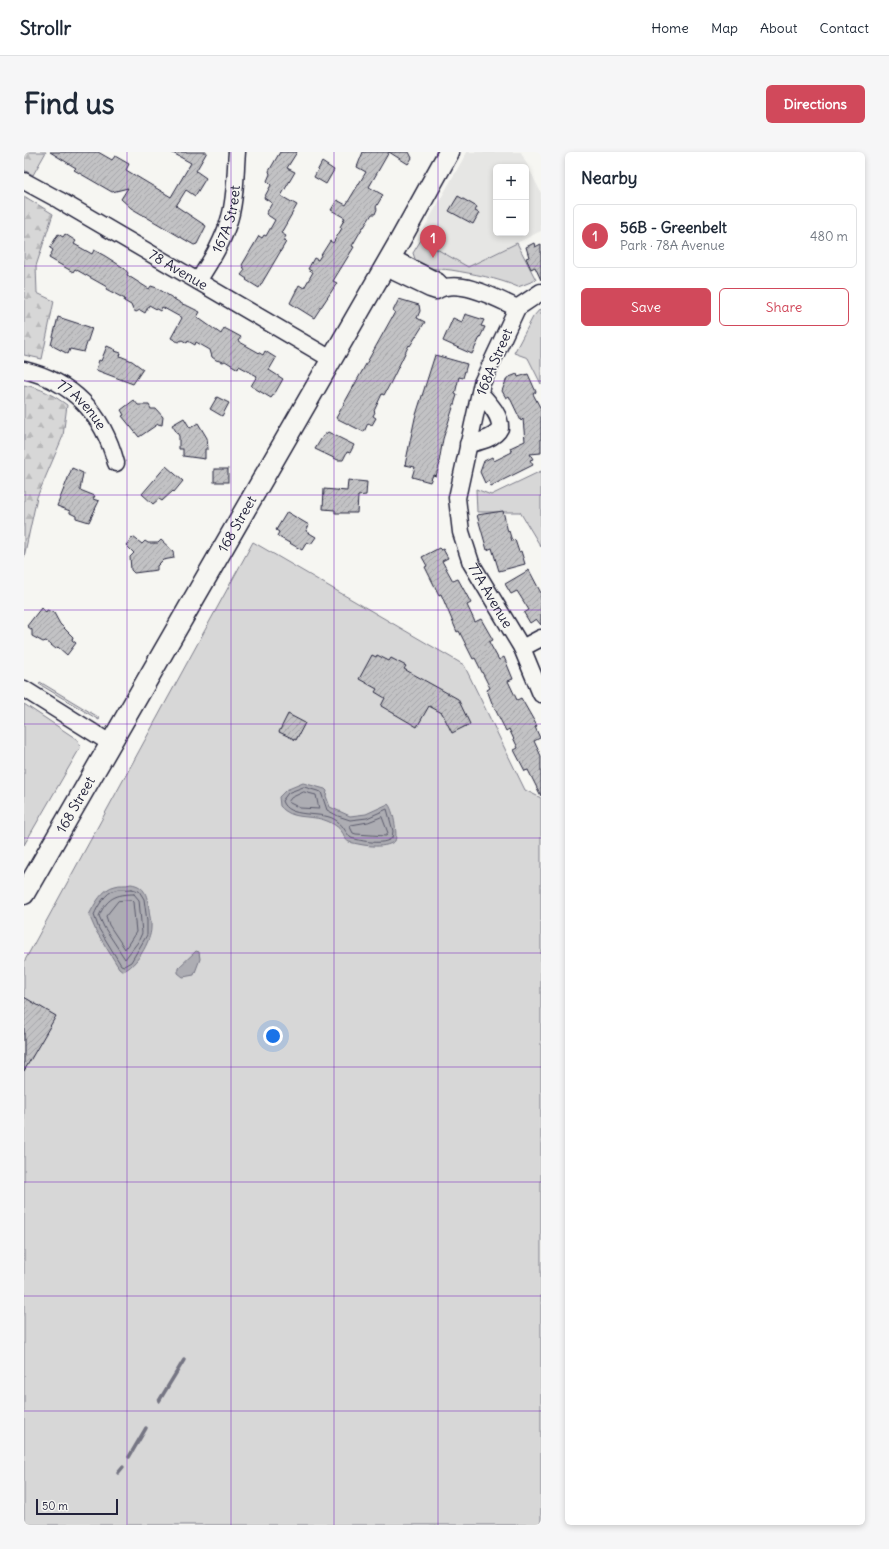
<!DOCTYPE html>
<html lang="en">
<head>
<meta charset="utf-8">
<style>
	:root { --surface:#fff; --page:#f6f6f7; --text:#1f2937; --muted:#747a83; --line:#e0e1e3; --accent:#d1495b }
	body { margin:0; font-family:Delius,sans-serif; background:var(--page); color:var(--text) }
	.controls { position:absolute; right:12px; top:12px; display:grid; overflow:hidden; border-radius:6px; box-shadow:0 2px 6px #0003 }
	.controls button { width:36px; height:36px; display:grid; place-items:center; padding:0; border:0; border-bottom:1px solid var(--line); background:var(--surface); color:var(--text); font:20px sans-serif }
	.scale { position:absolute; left:12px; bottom:10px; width:82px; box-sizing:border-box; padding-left:4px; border:2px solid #22223b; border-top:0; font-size:11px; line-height:14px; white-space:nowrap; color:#22223b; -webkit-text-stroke:3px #f6f6f2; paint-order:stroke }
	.you { position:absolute; left:249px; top:884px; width:14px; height:14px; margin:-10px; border:3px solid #fff; border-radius:50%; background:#1a73e8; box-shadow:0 0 0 6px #1a73e833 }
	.badge { display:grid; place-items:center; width:26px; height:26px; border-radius:50%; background:var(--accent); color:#fff; font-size:13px; font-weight:700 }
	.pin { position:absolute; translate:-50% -33px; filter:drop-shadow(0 1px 2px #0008) }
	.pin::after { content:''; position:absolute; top:21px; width:14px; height:12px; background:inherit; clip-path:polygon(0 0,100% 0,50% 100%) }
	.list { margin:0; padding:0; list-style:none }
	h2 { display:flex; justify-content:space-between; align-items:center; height:52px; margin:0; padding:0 16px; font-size:17px }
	h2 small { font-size:13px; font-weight:400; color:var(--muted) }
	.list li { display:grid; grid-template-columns:26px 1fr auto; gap:12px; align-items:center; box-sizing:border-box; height:64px; margin:0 8px 8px; padding:0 8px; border:1px solid var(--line); border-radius:6px }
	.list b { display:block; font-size:15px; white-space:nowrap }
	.list p { margin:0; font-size:13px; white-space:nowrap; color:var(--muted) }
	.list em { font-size:13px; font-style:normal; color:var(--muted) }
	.actions { display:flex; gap:8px; padding:12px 16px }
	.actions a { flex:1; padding:9px 0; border:1px solid var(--accent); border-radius:6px; text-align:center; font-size:14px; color:var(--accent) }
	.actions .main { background:var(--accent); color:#fff }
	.map { position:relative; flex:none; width:517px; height:1373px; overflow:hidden; border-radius:6px }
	header { display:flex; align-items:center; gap:24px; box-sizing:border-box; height:56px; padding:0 20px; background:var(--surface); border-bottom:1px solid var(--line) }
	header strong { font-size:19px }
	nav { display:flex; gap:22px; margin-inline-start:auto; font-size:14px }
	.intro { display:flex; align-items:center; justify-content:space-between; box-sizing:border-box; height:96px; padding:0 24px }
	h1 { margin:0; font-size:28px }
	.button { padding:10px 18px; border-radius:6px; background:var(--accent); color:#fff; font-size:14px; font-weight:700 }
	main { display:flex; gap:24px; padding:0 24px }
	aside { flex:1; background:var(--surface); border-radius:6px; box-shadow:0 2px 6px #0003 }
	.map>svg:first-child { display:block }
	.built { fill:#e6e6e4; fill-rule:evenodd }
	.green { fill:#d7d7d7; stroke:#7c7c89 }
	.forest { fill:url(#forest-firs); stroke:#7c7c89 }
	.water { fill:#adadb3; stroke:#757583 }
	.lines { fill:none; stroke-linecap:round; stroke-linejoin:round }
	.shore { stroke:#5a5a6b; stroke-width:1 }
	.stream { stroke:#757583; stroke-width:3.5 }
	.building { fill:url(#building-hatch); stroke:#22223b }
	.minor-casing { stroke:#22223b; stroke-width:19 }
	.major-casing { stroke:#22223b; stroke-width:23 }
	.minor { stroke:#f6f6f2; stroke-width:16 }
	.major { stroke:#f6f6f2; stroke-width:20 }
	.grid { fill:none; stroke:#7b2cbf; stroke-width:1; stroke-opacity:0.55 }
	.labels { text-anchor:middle; stroke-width:3.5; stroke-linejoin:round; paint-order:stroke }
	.street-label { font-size:14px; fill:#22223b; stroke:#f6f6f2 }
</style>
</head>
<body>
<header>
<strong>Strollr</strong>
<nav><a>Home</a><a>Map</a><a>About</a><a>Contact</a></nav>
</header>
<div class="intro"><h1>Find us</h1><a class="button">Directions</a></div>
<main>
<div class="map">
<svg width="517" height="1373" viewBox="0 0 517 1373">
	<defs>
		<pattern id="forest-firs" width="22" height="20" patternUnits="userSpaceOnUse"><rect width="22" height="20" fill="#d7d7d7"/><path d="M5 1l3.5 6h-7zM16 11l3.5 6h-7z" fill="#b8b8b9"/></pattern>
		<pattern id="building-hatch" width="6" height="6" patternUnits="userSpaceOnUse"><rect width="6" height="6" fill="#c2c2c4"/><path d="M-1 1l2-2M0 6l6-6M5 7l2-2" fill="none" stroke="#a6a6a9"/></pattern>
	</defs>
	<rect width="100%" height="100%" fill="#f6f6f2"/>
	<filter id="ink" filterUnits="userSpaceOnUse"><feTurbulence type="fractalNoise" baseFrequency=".025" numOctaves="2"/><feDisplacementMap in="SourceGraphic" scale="8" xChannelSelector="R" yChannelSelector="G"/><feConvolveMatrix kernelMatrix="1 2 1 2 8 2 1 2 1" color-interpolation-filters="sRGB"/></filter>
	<g filter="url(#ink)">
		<path class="built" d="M443 0H497L517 41V79L444 115 394 87ZM472 15H502V81H472Z"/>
		<g class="green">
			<path d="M397 88 444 115 493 91 512 128 494 135C473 126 450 122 427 118 411 116 408 119 392 110L389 101Z"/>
			<path d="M517 156V232L504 206 490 201 509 165Z"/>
			<path d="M517 319V395L496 360H453L452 337 467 343Z"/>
			<path d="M229 390 440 513 501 638 517 646V1373H0V810Z"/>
			<path d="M16 530 76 566 75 568 15 532Z"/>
			<path d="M0 552 54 588 56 596 0 693Z"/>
		</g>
		<g class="forest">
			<path d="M0 0H22L9 23 0 18Z"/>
			<path d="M0 44 29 62 12 114 13 141 30 149 18 207 0 203Z"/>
			<path d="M0 233C17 236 29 243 43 253L39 284 13 345 0 405Z"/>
		</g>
		<g class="water">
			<path d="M279 631 301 637 303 639 302 644 306 655 326 664 342 662 364 652C369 656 374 683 371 689 359 698 338 693 325 690 320 687 321 684 318 680 315 675 308 671 303 669 286 662 269 669 256 654L255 645 262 638Z"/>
			<path d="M107 732C122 734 123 745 125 757 125 764 128 769 127 776 127 789 112 815 99 819L95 816 72 779 65 763C70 753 79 736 91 734 96 732 101 734 107 732Z"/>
			<path d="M172 799 175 800 176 807 170 823 159 825 154 821V816Z"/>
		</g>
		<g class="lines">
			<g class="shore">
				<path d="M280 635 297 640 303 658 314 664 326 668 343 666 363 657 369 679 368 686C359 694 338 689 327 686 321 680 319 672 310 667 296 659 264 667 258 649L264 641Z"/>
				<path d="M280 640 292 643 295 657 276 656 264 650 267 646Z"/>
				<path d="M358 665 364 681 362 684 332 682 329 681 326 675 327 673 344 670Z"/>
				<path d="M108 737 115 739 120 747 123 769V783L107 810 100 814 97 813 75 777 70 763C73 755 82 740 91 738 96 736 102 738 108 737Z"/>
				<path d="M110 742 115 748 118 781 114 790 101 807 80 775 75 764C83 746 92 742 110 742Z"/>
				<path d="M107 748 109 750 112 780 101 797 85 773 82 764 94 749Z"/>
			</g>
			<g class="stream">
				<path d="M135 1249 160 1208"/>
				<path d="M105 1305 122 1276"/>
				<path d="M94 1321 99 1315"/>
			</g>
		</g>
		<g class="building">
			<path d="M26 0H74L88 8 91 4 105 12 102 18 147 45 167 11 147 0H183L172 19 182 26 171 44 162 38 152 54 182 74 173 92 170 93 107 56 97 47 104 36 88 40 50 18 52 16Z"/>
			<path d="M256 0H273L263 16 271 20 257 44 273 53 257 81 262 84 259 89 262 90 235 136 222 128 223 127 217 123 221 118 218 113 235 84 238 86 240 83 242 84 251 68 242 62 248 51 240 46 247 33 243 29 246 22 245 19Z"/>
			<path d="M339 0H385L388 6 384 12 365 0 345 35 359 43 352 55 353 57 351 62H348L340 75H339L328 94 330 95 309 129 313 131 290 166 266 151 275 133 280 136 289 120 284 117 290 106 294 108 306 89 309 91 318 76 316 75 321 66 307 58 313 48 322 53 342 20 333 15Z"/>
			<path d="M298 10 310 18 302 32 290 25Z"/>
			<path d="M434 44 453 55 451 59 455 61 449 72 425 59Z"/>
			<path d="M34 82 39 85 41 82 52 89 50 92 68 102 70 98 81 104 100 116 104 121 103 123 125 137 127 134 133 136 158 152 164 154 176 160 173 165 197 182 200 176 206 179 217 185 214 189 239 203 241 199 252 206 245 218 259 227 251 241 247 246 227 234 233 224 215 214 214 217 201 209 199 210 192 208 188 205 186 198 172 190 171 193 164 189 163 191 158 188 154 190 147 186 158 166 138 155 136 159 125 153 121 161 116 158 112 160 109 158 107 153 100 149 101 147 82 137 83 135 51 117 49 120 25 106 29 98 26 96Z"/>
			<path d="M510 91 511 95 517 92V128L511 115 507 117 502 106 505 105 502 95Z"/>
			<path d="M375 147 395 153 396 159 393 166 401 170 386 194 385 193 367 230 360 243 358 242 350 259 351 260 349 264 352 266 348 273 344 271 340 280 312 266 371 160 369 159Z"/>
			<path d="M441 162 460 168 457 174 461 175 448 202 419 189 429 166 438 170Z"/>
			<path d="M34 165 68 176 60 200 46 197 44 202 27 193Z"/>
			<path d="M83 194 92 198 91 199 97 201 96 204 108 209 119 217 109 232 72 218 75 208 77 209Z"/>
			<path d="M411 203 443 212 439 226 435 225 431 242 433 243 419 287 415 310 416 311 412 324 409 323 406 330 388 325 391 315 381 313 391 266Z"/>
			<path d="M493 222 494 225 504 222 512 240 509 242 517 257V301L506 302 509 307 506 308 509 313 467 334 465 329 461 331 456 320 460 309 468 305 470 309 488 300 486 296 501 289 499 267 497 269 485 244 482 246 478 239 483 226Z"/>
			<path d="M193 245 205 251 198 264 186 257Z"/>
			<path d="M110 248 114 253H125L127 257H132L139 265 138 273 134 272 115 285 98 264 100 263 97 258Z"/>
			<path d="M160 266 166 276 174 271 183 286 184 297H181V307L159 304V297H155V284L148 273Z"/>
			<path d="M304 280 330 293 326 301 323 300 319 308H314L291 297 299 284Z"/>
			<path d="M142 314 159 329 150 340 149 339 138 349 135 347 129 352 118 342Z"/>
			<path d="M48 316 59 321 56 338 71 344 69 347 75 349 65 370 52 366V364L46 361V359L33 354Z"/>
			<rect x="190" y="317" width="14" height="13"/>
			<path d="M324 328 343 330 342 343 334 344 333 361H311V358L299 357 300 337 323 339Z"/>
			<path d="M479 359 484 380 485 379 488 389 491 388 495 400 497 399 501 412 475 419 468 396 463 398 453 363Z"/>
			<path d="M263 360 285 373 282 379 292 385 287 392 283 390 278 398 253 384 255 380 252 378Z"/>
			<path d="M109 385 118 392 121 389 124 391H134L137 388 149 399 150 406 139 408 133 414V418L110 421 107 418 106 405 110 401 102 393Z"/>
			<path d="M415 396 417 398 419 397 424 406 418 409 429 429 434 427 447 451 443 453 451 470 457 467 469 488 465 490 475 508 480 505 489 527 484 529 493 548 497 546 513 574 511 575 516 586 510 589 517 604V644L504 618 501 619 490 598 494 596 485 577 482 579 468 551 463 538 466 536 451 506 449 507 435 479 433 480 417 442 415 443 401 415 403 414 398 405Z"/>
			<path d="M505 418 517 441V473L512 467 506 471 500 461 505 458 493 439 487 442 481 432Z"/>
			<path d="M17 456 22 460 23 458 30 461 36 472 49 485 48 488 52 491 43 503 34 495 32 497 22 489 19 490 8 484V478L3 474Z"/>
			<path d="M348 503 352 505 353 503 365 509 367 506 382 514 380 517 434 547 446 572 428 581 418 561 405 554 393 575 357 554 361 546 351 540 353 537 335 527Z"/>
			<path d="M264 562 281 571 272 588 255 580Z"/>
			<path d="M0 845 32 864 0 919Z"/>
		</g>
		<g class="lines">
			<defs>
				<g id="minor">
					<path id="s1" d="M0 29 35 48 307 207"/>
					<path d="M366 105 413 129 419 135"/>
					<path d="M360 115 406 137 412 139C434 125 472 146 493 156"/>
					<path id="s2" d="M174 129C187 109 200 88 206 65 212 44 211 22 213 0"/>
					<path id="s3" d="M517 140 493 156 458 231 433 346 437 380 447 411 498 496 517 542"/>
					<path id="s4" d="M0 218C50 230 79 262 92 311"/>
					<path d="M444 292C454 290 471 287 476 276 477 263 464 250 456 241"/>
					<path d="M498 496 517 486"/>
					<path d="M0 537 86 591"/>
				</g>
				<g id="major">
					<path id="s5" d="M0 742 374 92 425 0"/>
				</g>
			</defs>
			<use href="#minor" class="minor-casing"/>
			<use href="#major" class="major-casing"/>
			<use href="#minor" class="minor"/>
			<use href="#major" class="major"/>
		</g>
	</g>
	<path class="grid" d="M103 0V1373M207 0V1373M310 0V1373M414 0V1373M0 114H517M0 229H517M0 343H517M0 458H517M0 572H517M0 686H517M0 801H517M0 915H517M0 1030H517M0 1144H517M0 1259H517"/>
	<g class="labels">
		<g class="street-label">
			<text dy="5" stroke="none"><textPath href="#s2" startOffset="69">167A Street</textPath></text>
			<text dy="5" stroke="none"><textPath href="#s1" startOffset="178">78 Avenue</textPath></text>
			<text transform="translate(470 210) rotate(-67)" y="5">168A Street</text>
			<text dy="5" stroke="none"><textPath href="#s4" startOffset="69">77 Avenue</textPath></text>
			<text dy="5" stroke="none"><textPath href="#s5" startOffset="427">168 Street</textPath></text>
			<text dy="5" stroke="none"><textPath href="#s3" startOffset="334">77A Avenue</textPath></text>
			<text dy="5" stroke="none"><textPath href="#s5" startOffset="103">168 Street</textPath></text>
		</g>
	</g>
</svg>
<div class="controls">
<button>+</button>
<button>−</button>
</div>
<div class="scale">50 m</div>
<div class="you"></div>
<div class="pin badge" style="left:409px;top:106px">1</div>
</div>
<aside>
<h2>Nearby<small></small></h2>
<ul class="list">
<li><span class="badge">1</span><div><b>56B - Greenbelt</b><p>Park · 78A Avenue</p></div><em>480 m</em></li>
</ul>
<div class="actions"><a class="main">Save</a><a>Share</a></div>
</aside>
</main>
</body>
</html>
